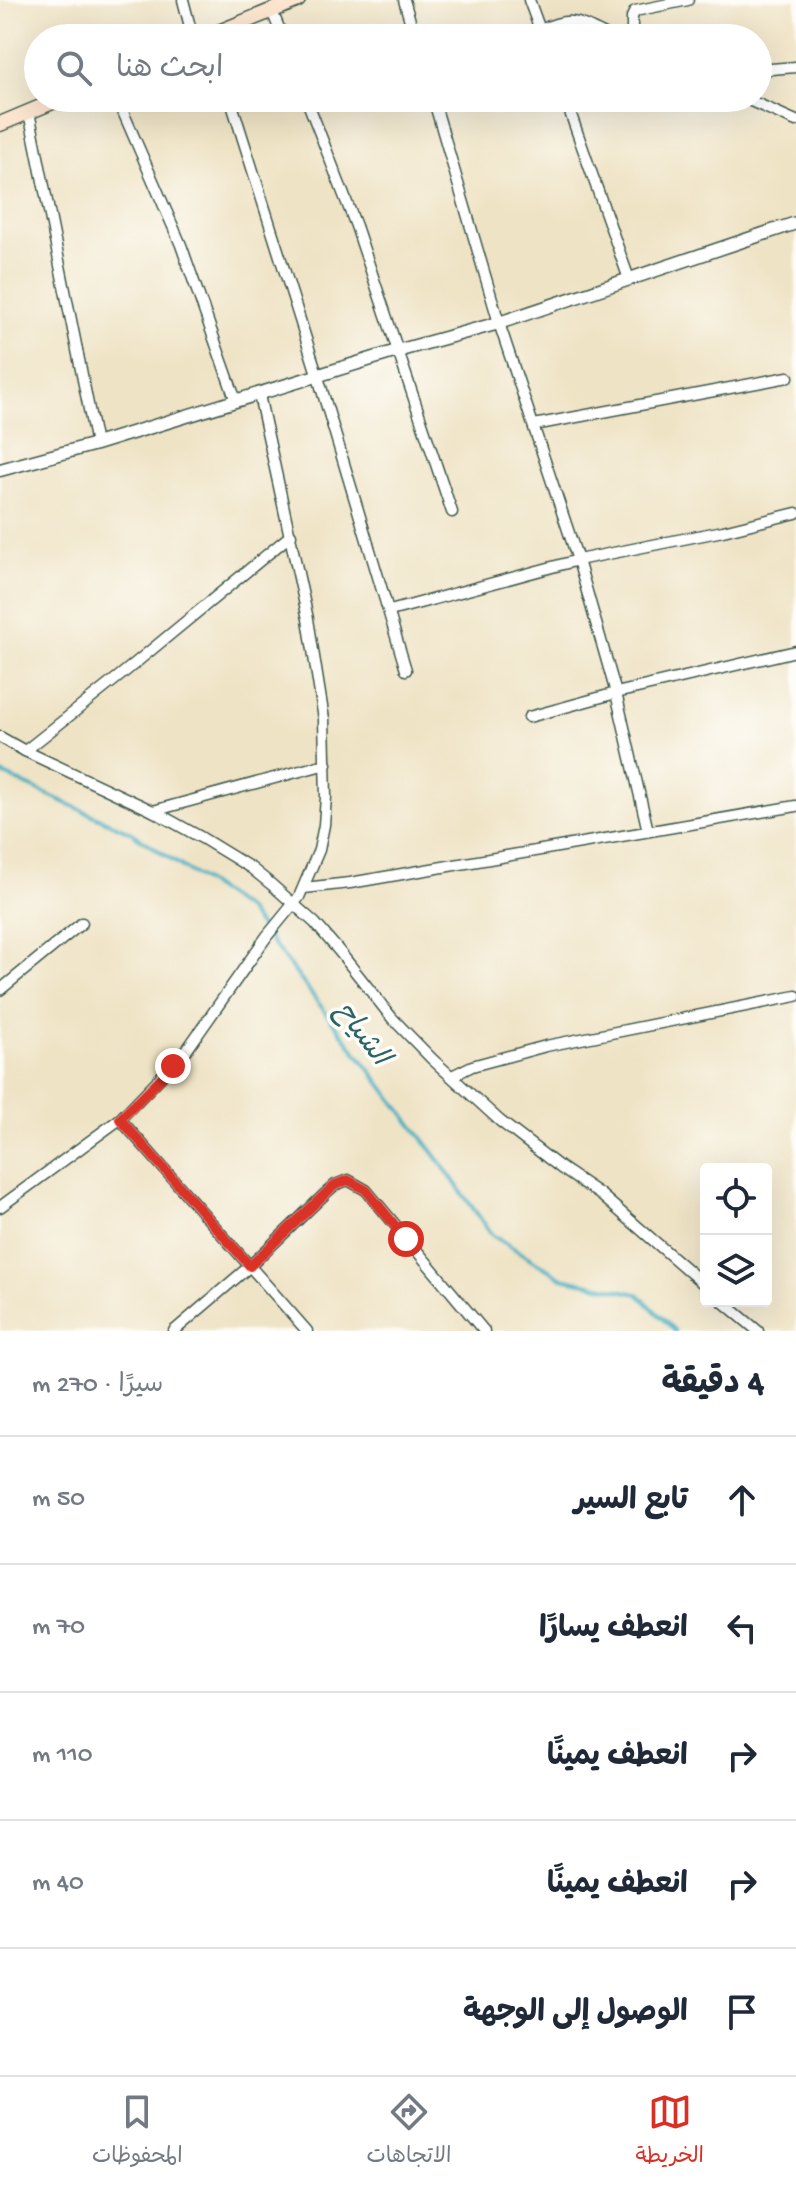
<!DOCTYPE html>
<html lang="ar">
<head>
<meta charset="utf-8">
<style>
	:root { --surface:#fff; --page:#f6f6f7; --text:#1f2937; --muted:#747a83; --line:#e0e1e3; --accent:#d93025 }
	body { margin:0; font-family:"Gochi Hand","Playpen Sans Arabic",sans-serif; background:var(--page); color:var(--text); direction:rtl }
	.controls { position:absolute; right:24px; bottom:24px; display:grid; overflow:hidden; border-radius:8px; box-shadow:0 8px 32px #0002 }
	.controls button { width:72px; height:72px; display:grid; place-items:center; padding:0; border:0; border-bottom:2px solid var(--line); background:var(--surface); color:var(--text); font:40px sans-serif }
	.stop { position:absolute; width:24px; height:24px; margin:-18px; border:6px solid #d93025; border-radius:50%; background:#fff }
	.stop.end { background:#d93025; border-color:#fff; box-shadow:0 2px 8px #0008 }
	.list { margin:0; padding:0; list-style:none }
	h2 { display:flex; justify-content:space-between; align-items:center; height:104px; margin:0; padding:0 32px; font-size:34px }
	h2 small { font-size:26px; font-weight:400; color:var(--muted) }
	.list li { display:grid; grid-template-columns:52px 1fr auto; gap:24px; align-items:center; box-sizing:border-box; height:128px; padding:0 32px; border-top:2px solid var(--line) }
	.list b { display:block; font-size:30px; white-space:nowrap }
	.list em { font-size:26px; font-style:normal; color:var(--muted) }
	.icon { flex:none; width:44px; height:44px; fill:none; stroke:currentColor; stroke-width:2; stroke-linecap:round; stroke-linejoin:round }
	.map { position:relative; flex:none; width:796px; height:1331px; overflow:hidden; direction:ltr }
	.search { position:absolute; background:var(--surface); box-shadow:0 8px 32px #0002; left:24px; right:24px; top:24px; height:88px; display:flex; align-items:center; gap:20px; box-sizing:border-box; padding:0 28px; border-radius:44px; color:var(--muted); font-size:30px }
	.sheet { height:744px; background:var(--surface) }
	nav { display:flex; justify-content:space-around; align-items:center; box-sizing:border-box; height:112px; border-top:2px solid var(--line); background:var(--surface); font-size:22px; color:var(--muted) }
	nav a { display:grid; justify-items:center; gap:4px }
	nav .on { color:var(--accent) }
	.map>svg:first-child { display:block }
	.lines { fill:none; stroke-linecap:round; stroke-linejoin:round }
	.stream { stroke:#42adc1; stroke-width:4 }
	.minor-casing { stroke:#3e564a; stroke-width:13 }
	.tertiary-casing { stroke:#3e564a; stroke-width:15 }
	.secondary-casing { stroke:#3e564a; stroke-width:17 }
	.minor { stroke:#fff; stroke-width:10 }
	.tertiary { stroke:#fff; stroke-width:12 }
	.secondary { stroke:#fce5cf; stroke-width:14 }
	.route { stroke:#d93025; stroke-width:10 }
	.labels { text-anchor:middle; stroke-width:7; stroke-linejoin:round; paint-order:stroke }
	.water-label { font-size:28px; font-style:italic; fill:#2b6465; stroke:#fdfcf7 }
</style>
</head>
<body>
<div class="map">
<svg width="796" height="1331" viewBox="0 0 796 1331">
	<rect width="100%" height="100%" fill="#fdfcf7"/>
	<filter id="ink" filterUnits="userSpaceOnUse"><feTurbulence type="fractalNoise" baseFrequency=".0125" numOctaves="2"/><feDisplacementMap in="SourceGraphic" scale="16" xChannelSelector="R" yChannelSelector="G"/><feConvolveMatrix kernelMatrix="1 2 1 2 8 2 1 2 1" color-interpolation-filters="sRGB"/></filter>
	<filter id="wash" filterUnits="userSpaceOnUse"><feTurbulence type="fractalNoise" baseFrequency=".006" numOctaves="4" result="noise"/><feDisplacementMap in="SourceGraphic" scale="32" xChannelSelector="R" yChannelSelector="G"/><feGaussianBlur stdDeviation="1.8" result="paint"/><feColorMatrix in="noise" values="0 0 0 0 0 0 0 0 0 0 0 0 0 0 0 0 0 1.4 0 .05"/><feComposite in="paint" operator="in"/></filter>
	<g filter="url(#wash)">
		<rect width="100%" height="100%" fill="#efe3c5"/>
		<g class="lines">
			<path class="stream" d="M0 773 132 833 247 910 436 1156 492 1235 562 1278 638 1294 675 1331"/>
		</g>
	</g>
	<g filter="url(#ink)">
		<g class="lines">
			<defs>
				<g id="minor">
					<path d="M183 0 193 38"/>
					<path d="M404 0 415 38"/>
					<path d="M529 0 543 38"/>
					<path d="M272 11 283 38"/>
					<path d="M541 30C573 14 581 24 611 38"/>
					<path d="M632 38V17L635 11 688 0"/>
					<path d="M758 70 796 67"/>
					<path d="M117 98 181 245 236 401"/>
					<path d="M230 98 318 377 406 670"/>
					<path d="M306 98 356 226 452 512"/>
					<path d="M433 98 499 323 578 560 616 693 648 831"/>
					<path d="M565 98 629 279"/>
					<path d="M744 98 796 121"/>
					<path d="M29 112 96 444"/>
					<path d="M534 425 788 377"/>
					<path d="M390 611 578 560 723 531 796 513"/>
					<path d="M529 717 616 693 796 651"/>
					<path d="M0 737 25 751 153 811 202 838 251 868 272 885 315 923 339 951 392 1018 432 1059 500 1121 561 1168 601 1195 706 1286"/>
					<path d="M25 751 122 674 291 535"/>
					<path d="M153 811 326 764"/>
					<path d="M304 888 350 883 796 806"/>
					<path d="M0 990 82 923"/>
					<path d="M452 1076 472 1066 546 1046 796 996"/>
					<path d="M120 1119 307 1331"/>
					<path d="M0 1207 120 1119 186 1051 267 936 299 897 319 850 324 825 326 797 324 719 308 619 259 395"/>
					<path d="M722 1301 758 1331"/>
					<path d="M174 1331 250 1266 326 1193 335 1185 348 1180 366 1190 484 1331"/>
				</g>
				<path id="tertiary" d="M0 470 96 444 397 351 499 323 796 223"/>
				<g id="secondary">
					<path d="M204 38 298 0"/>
					<path d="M0 124 62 98"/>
				</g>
			</defs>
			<use href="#minor" class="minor-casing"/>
			<use href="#tertiary" class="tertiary-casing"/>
			<use href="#secondary" class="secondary-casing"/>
			<use href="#minor" class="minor"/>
			<use href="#tertiary" class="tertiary"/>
			<use href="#secondary" class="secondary"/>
		</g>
	</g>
	<g class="lines" filter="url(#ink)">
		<path class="route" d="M173 1066 120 1119 250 1266 326 1193 335 1185 348 1180 366 1190 406 1239"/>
	</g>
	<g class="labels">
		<g class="water-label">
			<text transform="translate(364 1032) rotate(53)" y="10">الشياح</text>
		</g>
	</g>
</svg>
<div class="controls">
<button><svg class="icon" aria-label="locate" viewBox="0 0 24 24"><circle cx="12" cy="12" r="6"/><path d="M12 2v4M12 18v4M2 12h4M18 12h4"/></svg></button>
<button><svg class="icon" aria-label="layers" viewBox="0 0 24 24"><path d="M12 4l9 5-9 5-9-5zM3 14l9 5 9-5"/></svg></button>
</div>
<div class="stop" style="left:406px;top:1239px"></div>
<div class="stop end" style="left:173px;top:1066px"></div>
<div class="search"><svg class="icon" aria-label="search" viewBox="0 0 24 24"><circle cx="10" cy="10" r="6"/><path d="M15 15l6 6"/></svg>ابحث هنا</div>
</div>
<section class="sheet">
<h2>4 دقيقة<small>سيرًا · 270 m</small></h2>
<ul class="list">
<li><svg class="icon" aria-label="ahead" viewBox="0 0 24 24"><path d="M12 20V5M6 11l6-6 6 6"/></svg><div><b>تابع السير</b></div><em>50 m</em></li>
<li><svg class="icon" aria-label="left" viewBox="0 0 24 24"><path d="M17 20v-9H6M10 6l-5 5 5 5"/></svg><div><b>انعطف يسارًا</b></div><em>70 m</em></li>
<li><svg class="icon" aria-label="right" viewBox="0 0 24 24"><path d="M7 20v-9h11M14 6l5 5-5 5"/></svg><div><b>انعطف يمينًا</b></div><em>110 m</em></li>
<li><svg class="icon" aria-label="right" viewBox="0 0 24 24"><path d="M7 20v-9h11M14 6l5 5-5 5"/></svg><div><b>انعطف يمينًا</b></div><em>40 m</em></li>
<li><svg class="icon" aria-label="arrive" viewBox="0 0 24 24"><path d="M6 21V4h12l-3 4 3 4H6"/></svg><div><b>الوصول إلى الوجهة</b></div></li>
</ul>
</section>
<nav>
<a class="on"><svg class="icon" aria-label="map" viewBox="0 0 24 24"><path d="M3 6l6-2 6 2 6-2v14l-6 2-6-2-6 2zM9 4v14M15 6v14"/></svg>الخريطة</a>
<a><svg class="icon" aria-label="directions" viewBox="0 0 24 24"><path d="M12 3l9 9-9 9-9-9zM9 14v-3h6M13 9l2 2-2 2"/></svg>الاتجاهات</a>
<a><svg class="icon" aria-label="saved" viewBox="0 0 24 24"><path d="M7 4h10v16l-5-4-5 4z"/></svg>المحفوظات</a>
</nav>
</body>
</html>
